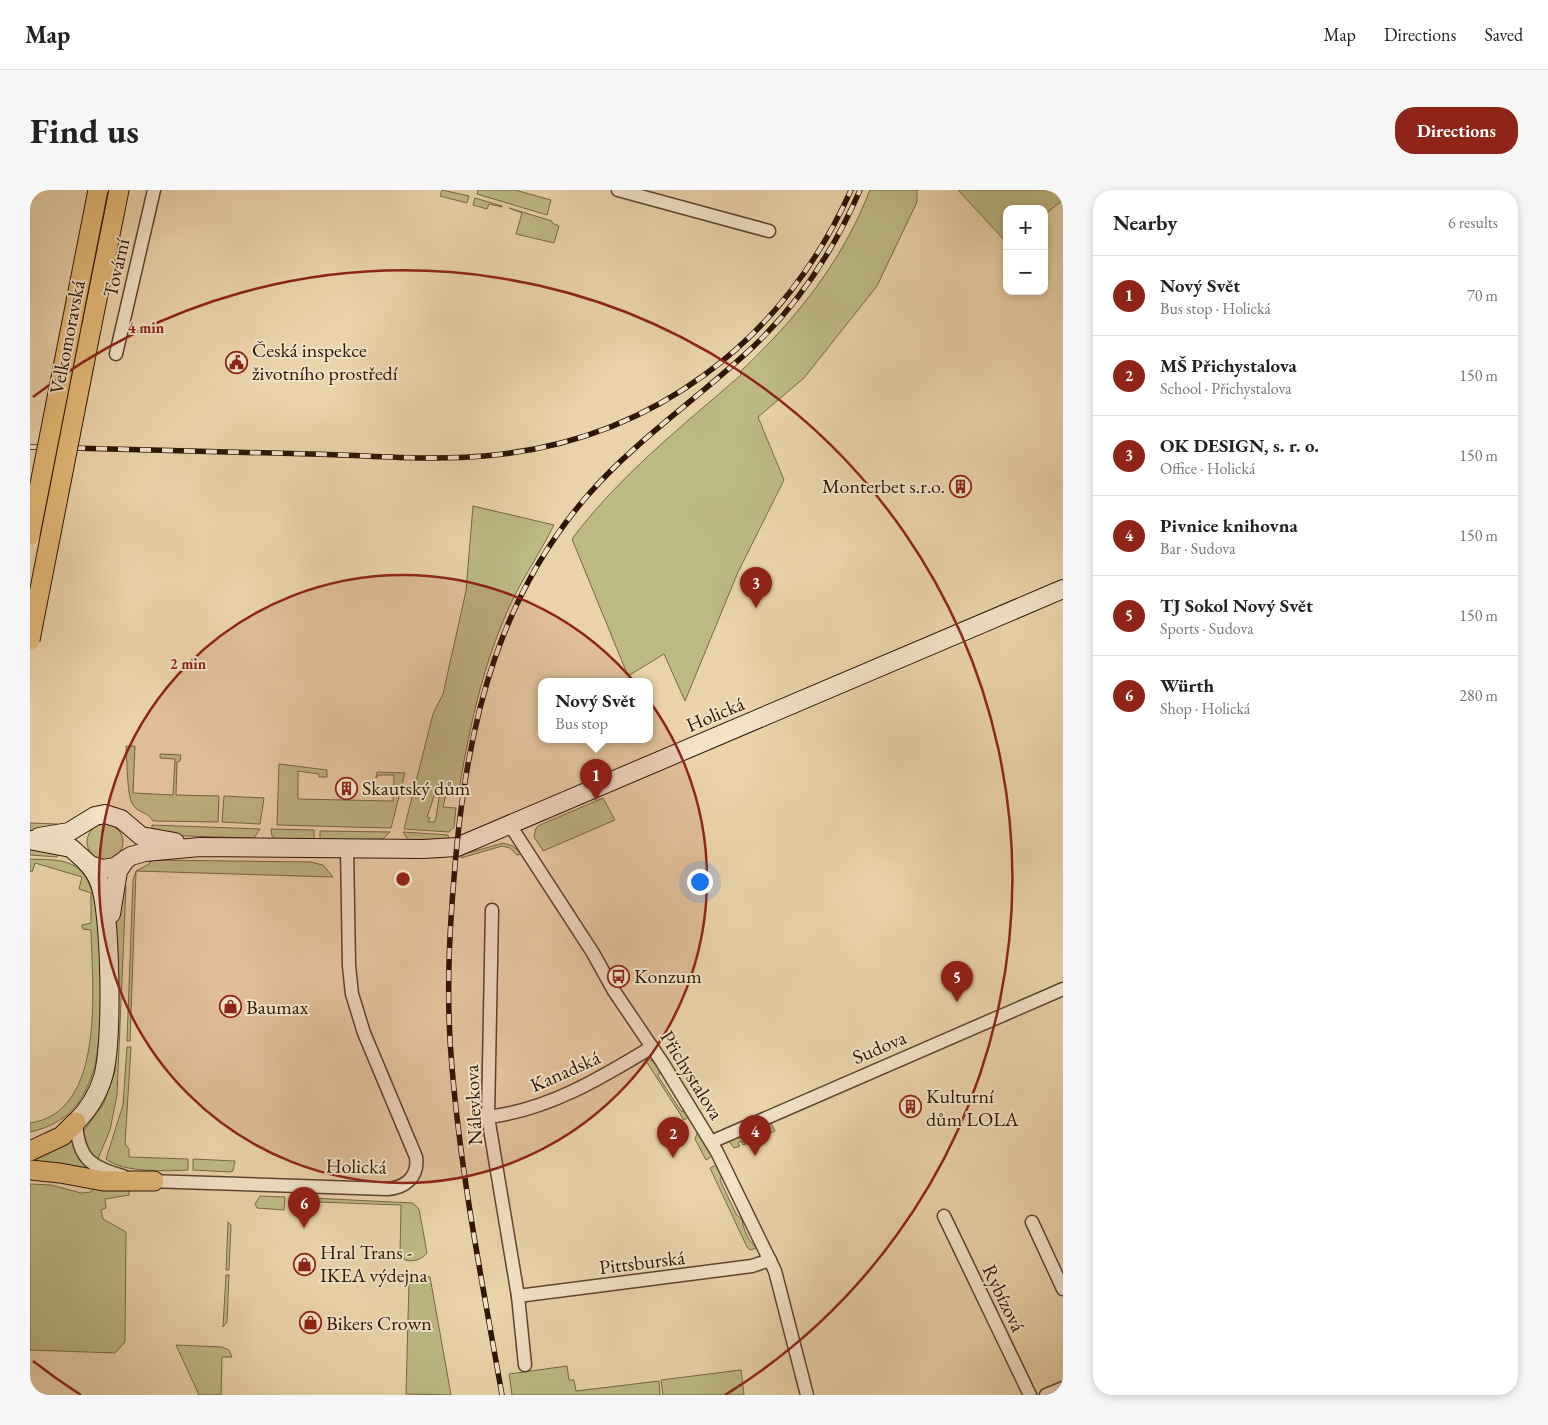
<!DOCTYPE html>
<html lang="en">
<head>
<meta charset="utf-8">
<style>
	:root { --surface:#fff; --page:#f6f6f6; --text:#222; --muted:#767676; --line:#e0e0e0; --accent:#8f2418 }
	body { margin:0; font-family:"EB Garamond",serif; background:var(--page); color:var(--text) }
	.controls { position:absolute; right:15px; top:15px; display:grid; overflow:hidden; border-radius:10px; box-shadow:0 2px 8px #0003 }
	.controls button { width:45px; height:45px; display:grid; place-items:center; padding:0; border:0; border-bottom:1px solid var(--line); background:var(--surface); color:var(--text); font:25px sans-serif }
	.you { position:absolute; left:669px; top:691px; width:18px; height:18px; margin:-12px; border:4px solid #fff; border-radius:50%; background:#1a73e8; box-shadow:0 0 0 8px #1a73e833 }
	.badge { display:grid; place-items:center; width:32px; height:32px; border-radius:50%; background:var(--accent); color:#fff; font-size:16px; font-weight:700 }
	.pin { position:absolute; translate:-50% -41px; filter:drop-shadow(0 1px 2px #0008) }
	.pin::after { content:''; position:absolute; top:26px; width:18px; height:15px; background:inherit; clip-path:polygon(0 0,100% 0,50% 100%) }
	.popup { position:absolute; left:508px; top:488px; width:115px; height:65px; box-sizing:border-box; display:grid; place-content:center; border-radius:10px; background:var(--surface); filter:drop-shadow(0 1px 4px #0005); font-size:16px; white-space:nowrap; color:var(--muted) }
	.popup b { font-size:19px; color:var(--text) }
	.popup::after { content:''; position:absolute; left:50%; top:100%; margin-left:-10px; border:10px solid transparent; border-top-color:var(--surface) }
	.list { margin:0; padding:0; list-style:none }
	h2 { display:flex; justify-content:space-between; align-items:center; height:65px; margin:0; padding:0 20px; font-size:21px }
	h2 small { font-size:16px; font-weight:400; color:var(--muted) }
	.list li { display:grid; grid-template-columns:32px 1fr auto; gap:15px; align-items:center; box-sizing:border-box; height:80px; padding:0 20px; border-top:1px solid var(--line) }
	.list b { display:block; font-size:19px; white-space:nowrap }
	.list p { margin:0; font-size:16px; white-space:nowrap; color:var(--muted) }
	.list em { font-size:16px; font-style:normal; color:var(--muted) }
	.map { position:relative; flex:none; width:1033px; height:1205px; overflow:hidden; border-radius:20px }
	header { display:flex; align-items:center; gap:30px; box-sizing:border-box; height:70px; padding:0 25px; background:var(--surface); border-bottom:1px solid var(--line) }
	header strong { font-size:24px }
	nav { display:flex; gap:28px; margin-inline-start:auto; font-size:18px }
	.intro { display:flex; align-items:center; justify-content:space-between; box-sizing:border-box; height:120px; padding:0 30px }
	h1 { margin:0; font-size:35px }
	.button { padding:12px 22px; border-radius:20px; background:var(--accent); color:#fff; font-size:18px; font-weight:700 }
	main { display:flex; gap:30px; padding:0 30px }
	aside { flex:1; background:var(--surface); border-radius:20px; box-shadow:0 2px 8px #0003 }
	.map>svg:first-child { display:block }
	.green { fill:#bdba84; stroke:#756846; fill-rule:evenodd }
	.lines { fill:none; stroke-linecap:round; stroke-linejoin:round }
	.street-casing { stroke:#5c4430; stroke-width:15 }
	.secondary-casing { stroke:#2d1507; stroke-width:20 }
	.primary-casing { stroke:#2d1507; stroke-width:21 }
	.street { stroke:#f1e2c8; stroke-width:12 }
	.secondary { stroke:#f1e2c8; stroke-width:18 }
	.primary { stroke:#e5ba75; stroke-width:19 }
	.rail-casing { stroke:#2d1507; stroke-width:5.5 }
	.rail { stroke:#f1e2c8; stroke-width:4; stroke-dasharray:11; stroke-linecap:butt }
	.primary-bridge-casing { stroke:#2d1507; stroke-width:21; stroke-linecap:butt }
	.primary-bridge { stroke:#e5ba75; stroke-width:19 }
	.ring { fill:none; stroke:#8f2418; stroke-width:2.5 }
	.labels { text-anchor:middle; stroke-width:4; stroke-linejoin:round; paint-order:stroke }
	.street-label { font-size:20px; fill:#2d1507; stroke:#f1e2c8 }
	.poi-label { font-size:20px; fill:#2d1507; stroke:#f1e2c8; text-anchor:start }
	.centre { fill:#8f2418; stroke:#f1e2c8; stroke-width:2.5 }
	.ring-label { font-size:15px; text-anchor:middle; font-weight:bold; fill:#8f2418; stroke:#f1e2c8; stroke-width:4; stroke-linejoin:round; paint-order:stroke }
</style>
</head>
<body>
<header>
<strong>Map</strong>
<nav><a>Map</a><a>Directions</a><a>Saved</a></nav>
</header>
<div class="intro"><h1>Find us</h1><a class="button">Directions</a></div>
<main>
<div class="map">
<svg width="1033" height="1205" viewBox="0 0 1033 1205">
	<rect width="100%" height="100%" fill="#ead3aa"/>
	<filter id="stains"><feTurbulence type="fractalNoise" baseFrequency=".004" numOctaves="4"/><feColorMatrix values="0 0 0 0 .2 0 0 0 0 .09 0 0 0 0 .02 0 0 0 .5 -.17"/></filter>
	<radialGradient id="worn" r=".72"><stop offset=".6" stop-color="#630" stop-opacity="0"/><stop offset="1" stop-color="#630" stop-opacity=".3"/></radialGradient>
	<g class="green">
		<path d="M412 0 439 6 437 13 410 6Z"/>
		<path d="M448 0H485L521 10 517 25 447 4Z"/>
		<path d="M840 0H887V12L847 96 774 188 728 227 754 290 708 382 655 511 634 464 598 486 542 349C589 286 651 237 711 185L710 182C766 129 812 72 840 0Z"/>
		<path d="M928 0H1033V10L1014 25V19H977V53Z"/>
		<path d="M445 8 472 16V17L459 14 457 19 443 15Z"/>
		<path d="M479 18 522 31V33L529 36 524 53 486 44 492 23Z"/>
		<path d="M443 316 524 335C508 367 487 396 474 429 450 486 438 545 428 606L416 604 413 617 426 618 424 637 419 642 374 639 403 524 413 504 436 401ZM409 592 411 594 406 628 404 632H398L400 628 397 627Z"/>
		<path d="M96 556H105L103 603 143 605 145 569 130 568V564L151 565 150 571 147 572 146 605 189 606 188 632 123 631C118 621 106 623 102 613 97 605 97 568 96 556Z"/>
		<path d="M249 574 297 580V587H289V584L268 581V609L363 611 364 585H349L346 588 347 582 375 583 361 638 247 635Z"/>
		<path d="M194 606 234 608 230 634 192 632Z"/>
		<path d="M573 608 585 630 513 661 512 659 504 647 506 638 510 635Z"/>
		<path d="M0 633 27 634 29 635 19 641H0Z"/>
		<circle cx="75" cy="652" r="18"/>
		<path d="M122 635 230 639 224 648 122 645Z"/>
		<path d="M241 639 284 640V651L246 649 242 646Z"/>
		<path d="M290 641 360 642 353 649 290 650Z"/>
		<path d="M373 642 418 645 419 650H378Z"/>
		<path d="M473 653 483 656 491 664 487 665 480 658 472 656 431 668V665Z"/>
		<path d="M4 658 29 659 27 667 0 665V660Z"/>
		<path d="M0 669C17 670 37 668 50 680 79 707 73 838 65 876 62 887 57 898 52 907 40 927 22 937 0 942V933C77 922 62 795 61 740L53 739 52 735 61 733V703L49 699 52 687 5 673 2 682 0 681Z"/>
		<path d="M121 670 281 672 293 675 303 687 106 681 100 851H97L103 690 106 681 119 674Z"/>
		<path d="M89 696H96L87 905 80 940 67 971 59 965 53 942 74 913 85 881 86 735Z"/>
		<path d="M97 857H101L95 954 99 959V967L158 969V980C137 981 93 983 76 969L93 915Z"/>
		<path d="M614 868 623 871 630 881 628 886 651 921 657 923 659 927 654 930Z"/>
		<path d="M740 931 745 941 713 955 711 951 708 953 710 956 704 958 698 950Z"/>
		<path d="M668 941 682 966 676 970 665 949Z"/>
		<path d="M42 949 48 967 63 979 59 985 0 975V969Z"/>
		<path d="M163 969 205 971 203 981 200 982 163 980Z"/>
		<path d="M686 975 692 986 690 990 706 1024 712 1030C714 1041 718 1051 727 1058L720 1060 717 1057 680 978Z"/>
		<path d="M0 994 21 995 51 1003 61 1002 64 997 99 1001V1005L75 1009 76 1018 71 1020 73 1029 96 1042 95 1152 85 1163 0 1160Z"/>
		<path d="M230 1006 255 1007 254 1020 227 1018 225 1014Z"/>
		<path d="M260 1007 383 1013 389 1019 397 1063C391 1070 384 1072 375 1070L370 1064 371 1015 259 1011Z"/>
		<path d="M198 1032 201 1035 199 1080H196Z"/>
		<path d="M196 1085H199L197 1132 193 1137Z"/>
		<path d="M387 1085 400 1087 421 1205 376 1204 379 1091Z"/>
		<path d="M146 1155 192 1157 199 1160 202 1167H192L191 1205H169Z"/>
		<path d="M537 1176 539 1190H544L546 1201 629 1191 630 1205H482L479 1184Z"/>
		<path d="M711 1180 714 1205H633L631 1190Z"/>
	</g>
	<g class="lines">
		<defs>
			<g id="street">
				<path d="M588 0 739 41"/>
				<path d="M86 164 124 0"/>
				<path d="M480 635 563 763 584 801 632 872 687 962 745 1081 777 1205"/>
				<path d="M462 720 458 927 488 1106 495 1175"/>
				<path d="M458 927C518 920 571 888 622 857"/>
				<path d="M46 932C48 968 60 977 93 986"/>
				<path d="M681 952 1033 799"/>
				<path d="M118 991 357 999C375 998 389 987 386 967L334 843 322 804 319 776 317 658"/>
				<path d="M914 1026 1000 1205"/>
				<path d="M1002 1032 1033 1099"/>
				<path d="M488 1106 722 1076 740 1070"/>
				<path d="M1016 1205 1033 1198"/>
			</g>
			<g id="secondary">
				<path d="M9 647 39 642 65 626 75 624 91 629 111 646 145 652"/>
				<path d="M0 650 41 658 60 675 73 679 85 677 101 666 115 662 170 657 393 659 427 657 1033 399"/>
				<path d="M81 724 88 681 96 669"/>
				<path d="M46 932C59 919 68 904 73 887 83 854 81 726 70 694 67 685 63 679 56 672"/>
			</g>
			<g id="primary">
				<path d="M61 139 89 0"/>
				<path d="M0 961 32 946 46 932"/>
				<path d="M0 980 30 983 73 991H124"/>
			</g>
		</defs>
		<use href="#street" class="street-casing"/>
		<use href="#secondary" class="secondary-casing"/>
		<use href="#primary" class="primary-casing"/>
		<use href="#street" class="street"/>
		<use href="#secondary" class="secondary"/>
		<use href="#primary" class="primary"/>
		<defs>
			<g id="rail">
				<path d="M0 257C94 259 187 262 281 264 338 265 397 271 454 266 621 252 753 152 821 0"/>
				<path d="M472 1205C453 1096 431 987 422 877 415 802 420 728 427 654 440 525 471 405 558 305 607 249 670 207 724 156 770 112 805 58 830 0"/>
			</g>
		</defs>
		<use href="#rail" class="rail-casing"/>
		<use href="#rail" class="rail"/>
		<defs>
			<g id="primary-bridge">
				<path d="M0 345 68 0"/>
				<path d="M0 450 61 139"/>
			</g>
		</defs>
		<use href="#primary-bridge" class="primary-bridge-casing"/>
		<use href="#primary-bridge" class="primary-bridge"/>
	</g>
	<circle cx="373" cy="689" r="304" fill="#8f2418" fill-opacity=".12"/>
	<g class="ring">
		<circle cx="373" cy="689" r="304"/>
		<path d="M51 1205A608 608 0 0 1 3 1171M3 207A608 608 0 1 1 695 1205"/>
	</g>
	<defs>
		<symbol id="civic-ring" viewBox="-11 -11 22 22"><circle r="9.5" fill="#f1e2c8" stroke="#8f2418" stroke-width="1.5"/><path d="M-.6-6.5H3V-4.5H.6V-3L4-1V1h2V6H-6V1h2V-1L-.6-3ZM-1.2 2.5V6h2.4V2.5Z" fill="#8f2418"/></symbol>
		<symbol id="building-ring" viewBox="-11 -11 22 22"><circle r="9.5" fill="#f1e2c8" stroke="#8f2418" stroke-width="1.5"/><path d="M-4-6H4V6H1V3H-1V6H-4ZM-2.5-4.3h1.7v1.8h-1.7ZM.8-4.3h1.7v1.8H.8ZM-2.5-1h1.7V.8h-1.7ZM.8-1h1.7V.8H.8Z" fill="#8f2418"/></symbol>
		<symbol id="bus-ring" viewBox="-11 -11 22 22"><circle r="9.5" fill="#f1e2c8" stroke="#8f2418" stroke-width="1.5"/><path d="M-5-6H5V4H4V6H2V4H-2V6H-4V4H-5ZM-3.5-4V0h7V-4ZM-3.5 1.2v1.5H-2V1.2ZM2 1.2v1.5H3.5V1.2Z" fill="#8f2418"/></symbol>
		<symbol id="shop-ring" viewBox="-11 -11 22 22"><circle r="9.5" fill="#f1e2c8" stroke="#8f2418" stroke-width="1.5"/><path d="M-5-2.5h2.3a2.7 3.5 0 0 1 5.4 0H5L5.5 6h-11ZM-1.5-2.5h3a1.5 2.3 0 0 0-3 0Z" fill="#8f2418"/></symbol>
	</defs>
	<g fill-rule="evenodd">
		<use href="#civic-ring" x="194" y="160" width="25" height="25"/>
		<use href="#building-ring" x="918" y="284" width="25" height="25"/>
		<use href="#building-ring" x="304" y="586" width="25" height="25"/>
		<use href="#bus-ring" x="576" y="774" width="25" height="25"/>
		<use href="#shop-ring" x="188" y="804" width="25" height="25"/>
		<use href="#building-ring" x="868" y="904" width="25" height="25"/>
		<use href="#shop-ring" x="262" y="1062" width="25" height="25"/>
		<use href="#shop-ring" x="268" y="1120" width="25" height="25"/>
	</g>
	<g class="labels">
		<g class="street-label">
			<text transform="translate(86 78) rotate(-77)" y="7">Tovární</text>
			<text transform="translate(37 147) rotate(-79)" y="7">Velkomoravská</text>
			<text transform="translate(685 524) rotate(-23)" y="7">Holická</text>
			<text transform="translate(849 857) rotate(-23)" y="7">Sudova</text>
			<text transform="translate(535 881) rotate(-24)" y="7">Kanadská</text>
			<text transform="translate(662 885) rotate(58)" y="7">Přichystalova</text>
			<text transform="translate(443 915) rotate(-93)" y="7">Nálevkova</text>
			<text transform="translate(326 976) rotate(1)" y="7">Holická</text>
			<text transform="translate(612 1072) rotate(-7)" y="7">Pittsburská</text>
			<text transform="translate(974 1108) rotate(64)" y="7">Rybízová</text>
		</g>
		<g class="poi-label">
			<text x="222" y="167">Česká inspekce<tspan x="222" dy="23">životního prostředí</tspan></text>
			<text x="915" y="303" text-anchor="end">Monterbet s.r.o.</text>
			<text x="332" y="605">Skautský dům</text>
			<text x="604" y="793">Konzum</text>
			<text x="216" y="824">Baumax</text>
			<text x="896" y="913">Kulturní<tspan x="896" dy="23">dům LOLA</tspan></text>
			<text x="290" y="1069">Hral Trans -<tspan x="290" dy="23">IKEA výdejna</tspan></text>
			<text x="296" y="1140">Bikers Crown</text>
		</g>
	</g>
	<circle cx="373" cy="689" r="8" class="centre"/>
	<g class="ring-label">
		<text x="116" y="143">4 min</text>
		<text x="158" y="479">2 min</text>
	</g>
	<rect width="100%" height="100%" filter="url(#stains)"/>
	<rect width="100%" height="100%" fill="url(#worn)"/>
</svg>
<div class="controls">
<button>+</button>
<button>−</button>
</div>
<div class="you"></div>
<div class="pin badge" style="left:566px;top:610px">1</div>
<div class="popup"><b>Nový Svět</b>Bus stop</div>
<div class="pin badge" style="left:643px;top:968px">2</div>
<div class="pin badge" style="left:726px;top:418px">3</div>
<div class="pin badge" style="left:725px;top:966px">4</div>
<div class="pin badge" style="left:927px;top:812px">5</div>
<div class="pin badge" style="left:274px;top:1038px">6</div>
</div>
<aside>
<h2>Nearby<small>6 results</small></h2>
<ul class="list">
<li><span class="badge">1</span><div><b>Nový Svět</b><p>Bus stop · Holická</p></div><em>70 m</em></li>
<li><span class="badge">2</span><div><b>MŠ Přichystalova</b><p>School · Přichystalova</p></div><em>150 m</em></li>
<li><span class="badge">3</span><div><b>OK DESIGN, s. r. o.</b><p>Office · Holická</p></div><em>150 m</em></li>
<li><span class="badge">4</span><div><b>Pivnice knihovna</b><p>Bar · Sudova</p></div><em>150 m</em></li>
<li><span class="badge">5</span><div><b>TJ Sokol Nový Svět</b><p>Sports · Sudova</p></div><em>150 m</em></li>
<li><span class="badge">6</span><div><b>Würth</b><p>Shop · Holická</p></div><em>280 m</em></li>
</ul>
</aside>
</main>
</body>
</html>
